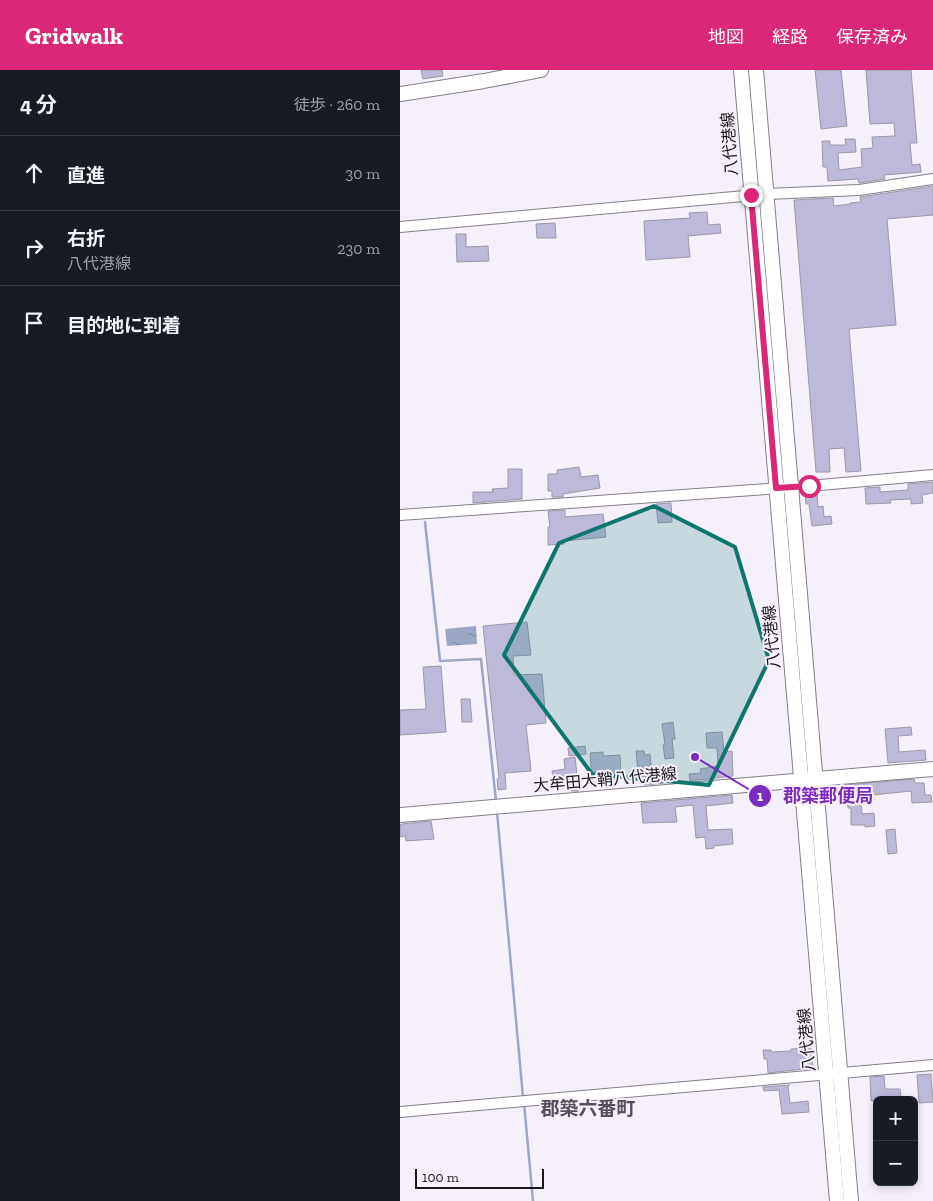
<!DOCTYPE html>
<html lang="ja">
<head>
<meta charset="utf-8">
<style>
	:root { --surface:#171b24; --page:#242831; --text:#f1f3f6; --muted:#9ea1a6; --line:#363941; --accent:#db2777 }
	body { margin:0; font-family:"Zilla Slab","Noto Sans JP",serif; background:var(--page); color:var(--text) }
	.controls { position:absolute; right:15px; bottom:15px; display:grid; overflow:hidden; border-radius:8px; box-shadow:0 2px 8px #0003 }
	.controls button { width:45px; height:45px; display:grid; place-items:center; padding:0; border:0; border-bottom:1px solid var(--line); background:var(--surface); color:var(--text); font:25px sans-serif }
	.scale { position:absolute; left:15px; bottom:12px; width:129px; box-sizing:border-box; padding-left:5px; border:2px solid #18161a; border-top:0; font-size:14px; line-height:18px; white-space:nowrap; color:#18161a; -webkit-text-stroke:4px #f6f0fb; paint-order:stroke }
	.stop { position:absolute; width:15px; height:15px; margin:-11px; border:4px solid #db2777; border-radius:50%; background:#fff }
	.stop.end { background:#db2777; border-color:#fff; box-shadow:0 1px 5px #0008 }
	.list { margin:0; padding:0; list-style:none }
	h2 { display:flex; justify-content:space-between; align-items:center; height:65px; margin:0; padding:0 20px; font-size:21px }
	h2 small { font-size:16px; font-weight:400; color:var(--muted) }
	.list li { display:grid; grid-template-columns:32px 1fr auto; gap:15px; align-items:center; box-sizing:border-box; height:75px; padding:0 20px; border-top:1px solid var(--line) }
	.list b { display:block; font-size:19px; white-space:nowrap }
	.list p { margin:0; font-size:16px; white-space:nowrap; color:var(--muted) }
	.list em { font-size:16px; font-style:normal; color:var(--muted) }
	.icon { flex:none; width:28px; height:28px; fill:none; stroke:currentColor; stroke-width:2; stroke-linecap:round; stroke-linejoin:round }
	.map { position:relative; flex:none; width:533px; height:1131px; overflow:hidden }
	header { display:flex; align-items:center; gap:30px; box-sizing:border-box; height:70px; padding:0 25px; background:var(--accent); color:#fff }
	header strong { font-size:24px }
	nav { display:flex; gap:28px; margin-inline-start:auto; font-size:18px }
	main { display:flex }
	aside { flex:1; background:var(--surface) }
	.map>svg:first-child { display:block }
	.water { fill:url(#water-ripples) }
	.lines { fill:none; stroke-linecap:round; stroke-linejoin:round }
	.stream { stroke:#9ca7c5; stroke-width:2.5 }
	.building { fill:#bcb9d9; stroke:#9a99a4 }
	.minor-casing { stroke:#847e88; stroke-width:12 }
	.secondary-casing { stroke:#847e88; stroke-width:16 }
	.minor { stroke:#fff; stroke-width:10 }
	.secondary { stroke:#fff; stroke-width:14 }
	.route { stroke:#db2777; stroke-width:6 }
	.marked { fill:#0f766e; fill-opacity:0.2; stroke:#0f766e; stroke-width:4; stroke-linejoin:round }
	.labels { text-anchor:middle; stroke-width:4; stroke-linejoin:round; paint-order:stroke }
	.street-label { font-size:16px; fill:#18161a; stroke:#f6f0fb }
	.quarter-label { font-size:19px; font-weight:bold; fill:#555059; stroke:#f6f0fb }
	.leader { fill:none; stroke:#7b2cbf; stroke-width:2 }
	.callout-dot { fill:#7b2cbf; stroke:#f6f0fb; stroke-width:2 }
	.mark-label { font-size:15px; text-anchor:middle; font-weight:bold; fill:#fff }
	.callout-label { font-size:18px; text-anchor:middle; font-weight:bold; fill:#7b2cbf; stroke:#f6f0fb; stroke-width:4; stroke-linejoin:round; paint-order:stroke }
</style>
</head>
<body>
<header>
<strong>Gridwalk</strong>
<nav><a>地図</a><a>経路</a><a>保存済み</a></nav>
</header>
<main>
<aside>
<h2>4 分<small>徒歩 · 260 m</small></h2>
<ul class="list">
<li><svg class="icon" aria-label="ahead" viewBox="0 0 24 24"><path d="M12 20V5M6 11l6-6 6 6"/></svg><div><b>直進</b></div><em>30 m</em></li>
<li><svg class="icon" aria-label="right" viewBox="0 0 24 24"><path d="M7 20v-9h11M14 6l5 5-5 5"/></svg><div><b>右折</b><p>八代港線</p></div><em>230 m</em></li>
<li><svg class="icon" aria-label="arrive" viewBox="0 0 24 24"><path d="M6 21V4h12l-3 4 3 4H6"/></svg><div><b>目的地に到着</b></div></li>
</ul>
</aside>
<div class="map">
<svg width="533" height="1131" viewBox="0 0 533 1131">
	<defs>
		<pattern id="water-ripples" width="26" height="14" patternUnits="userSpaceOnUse" patternTransform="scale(1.25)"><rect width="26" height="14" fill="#9ca7c5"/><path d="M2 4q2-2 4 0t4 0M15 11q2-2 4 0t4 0" fill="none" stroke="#7e879f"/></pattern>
	</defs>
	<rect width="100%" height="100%" fill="#f6f0fb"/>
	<path class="water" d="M76 556 77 574 47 576 45 559Z"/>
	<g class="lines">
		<g class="stream">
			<path d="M25 452 40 591 81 589 96 731"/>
			<path d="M97 742 123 1027"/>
			<path d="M124 1033 133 1131"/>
		</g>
	</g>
	<g class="building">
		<path d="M21 0H42L43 6 23 9Z"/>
		<path d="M415 0H441L447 56 421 59Z"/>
		<path d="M466 0H511L517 73H510L512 95 520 94 521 102 484 105 485 109 459 113 458 109 428 111 427 97H423L422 71H430V75H446L445 69H455L456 82 438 83 439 100 462 97 461 79 473 78 472 67 495 66 494 53 470 54Z"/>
		<path d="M533 116V145L487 149 496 255 449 259 461 401 446 402 444 378 429 379 430 402H416L394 130 433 128 434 136 450 134V133L461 132 460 127Z"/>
		<path d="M307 142 308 155 320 154 321 163 288 166 290 187 246 190 244 151 290 148 289 143Z"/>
		<path d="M155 153 156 168H137L136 154Z"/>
		<path d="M56 164H66V177L88 176 89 191 57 192Z"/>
		<path d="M179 397 181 407 198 405 200 418 163 424V427H152V421H148V404H157V400Z"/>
		<path d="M108 399H122V429L73 433V422H93L92 419 108 418Z"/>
		<path d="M533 412V423L522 425 523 433 511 434V429L490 430 491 433 466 434 465 418 480 417V422L508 420V414Z"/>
		<path d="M417 422 418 437 423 436 424 447 431 446 432 454 412 456 409 434H406L405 423Z"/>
		<path d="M271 433 272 452 258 453 256 434Z"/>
		<path d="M165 440V447L203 444 206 467 164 471V474L148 475V457H150L148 441Z"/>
		<path d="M127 552 131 585 113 586 114 605 142 604 146 653 126 655 131 701 105 703 106 719 98 720 97 709 99 708 83 556Z"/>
		<path d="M41 596 46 662 0 665V640L26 639 23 597Z"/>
		<path d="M61 629H70L72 652H62Z"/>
		<path d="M273 652 275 669H272L274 688 265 689 263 675 265 674 262 654Z"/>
		<path d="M511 657 512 665 498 666 499 682 525 680 526 690 488 693 485 659Z"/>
		<path d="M322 662 324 682 332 681 333 706 290 711 289 704 301 703 300 699 318 696 317 678H307L306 663Z"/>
		<path d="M185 676 186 684 169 686 168 678Z"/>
		<path d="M236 681H244L245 685 250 684 252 705 274 703 275 712 244 715V710L234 711 233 703 238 702Z"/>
		<path d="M203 682V686L220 685 221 702H214L215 713 207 714 206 708 192 709 190 683Z"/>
		<path d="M175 687 179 721H171L170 713H154L152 701 165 699 164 689Z"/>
		<path d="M514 709 515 713H524L525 725H531L532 732 512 733 511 721 473 725 474 730 461 731 462 744 474 743 475 756 465 757V755H451V738H448L447 723H445L444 715Z"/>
		<path d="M332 725 333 733 306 736 308 760 332 759 333 774 314 776V778L306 779 305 767 296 768 293 735 275 737 277 752 243 753 241 733Z"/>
		<path d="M31 751 34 769 6 771 5 766 0 767V755L2 754Z"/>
		<path d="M495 759 497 783 488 784 486 760Z"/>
		<path d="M411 978 413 998 368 1003 367 989H364L363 980H371V982L391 981V979Z"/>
		<path d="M531 1004 533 1032 519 1033 517 1005Z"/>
		<path d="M484 1006 485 1019H500L501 1027 471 1031 470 1007Z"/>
		<path d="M390 1015 388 1016 390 1033 408 1031 409 1042 382 1044 379 1020 364 1021 363 1017Z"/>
	</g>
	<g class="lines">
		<defs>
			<g id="minor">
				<path d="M0 157 367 124 459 120 533 109"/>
				<path d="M0 445 409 416 533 405"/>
				<path d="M0 1042 533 995"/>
			</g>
			<g id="secondary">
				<path d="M341 0 437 1131"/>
				<path d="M356 0 451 1131"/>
				<path d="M0 24 84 11 141 0"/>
				<path d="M0 745 533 699"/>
			</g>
		</defs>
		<use href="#minor" class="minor-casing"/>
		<use href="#secondary" class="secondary-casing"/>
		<use href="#minor" class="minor"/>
		<use href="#secondary" class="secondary"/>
	</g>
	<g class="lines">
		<path class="route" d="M351 125 376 418 409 416"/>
	</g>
	<path class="marked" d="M254 436 335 477 369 590 309 715 192 704 104 585 159 473Z"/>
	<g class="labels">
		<g class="street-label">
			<text transform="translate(329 74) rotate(-94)" y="6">八代港線</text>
			<text transform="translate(371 567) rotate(-95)" y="6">八代港線</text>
			<text transform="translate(205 709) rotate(-5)" y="6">大牟田大鞘八代港線</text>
			<text transform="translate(406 970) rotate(-95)" y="6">八代港線</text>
		</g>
		<g class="quarter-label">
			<text x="188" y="1045">郡築六番町</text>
		</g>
	</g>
	<path class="leader" d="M295 687L360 726"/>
	<g class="callout-dot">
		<circle cx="295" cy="687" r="5"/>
		<circle cx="360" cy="726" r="12"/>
	</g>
	<g class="mark-label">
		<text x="360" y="731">1</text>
	</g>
	<g class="callout-label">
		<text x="428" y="732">郡築郵便局</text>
	</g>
</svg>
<div class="controls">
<button>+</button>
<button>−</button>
</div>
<div class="scale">100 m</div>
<div class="stop" style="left:409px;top:416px"></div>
<div class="stop end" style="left:351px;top:125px"></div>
</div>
</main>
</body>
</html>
